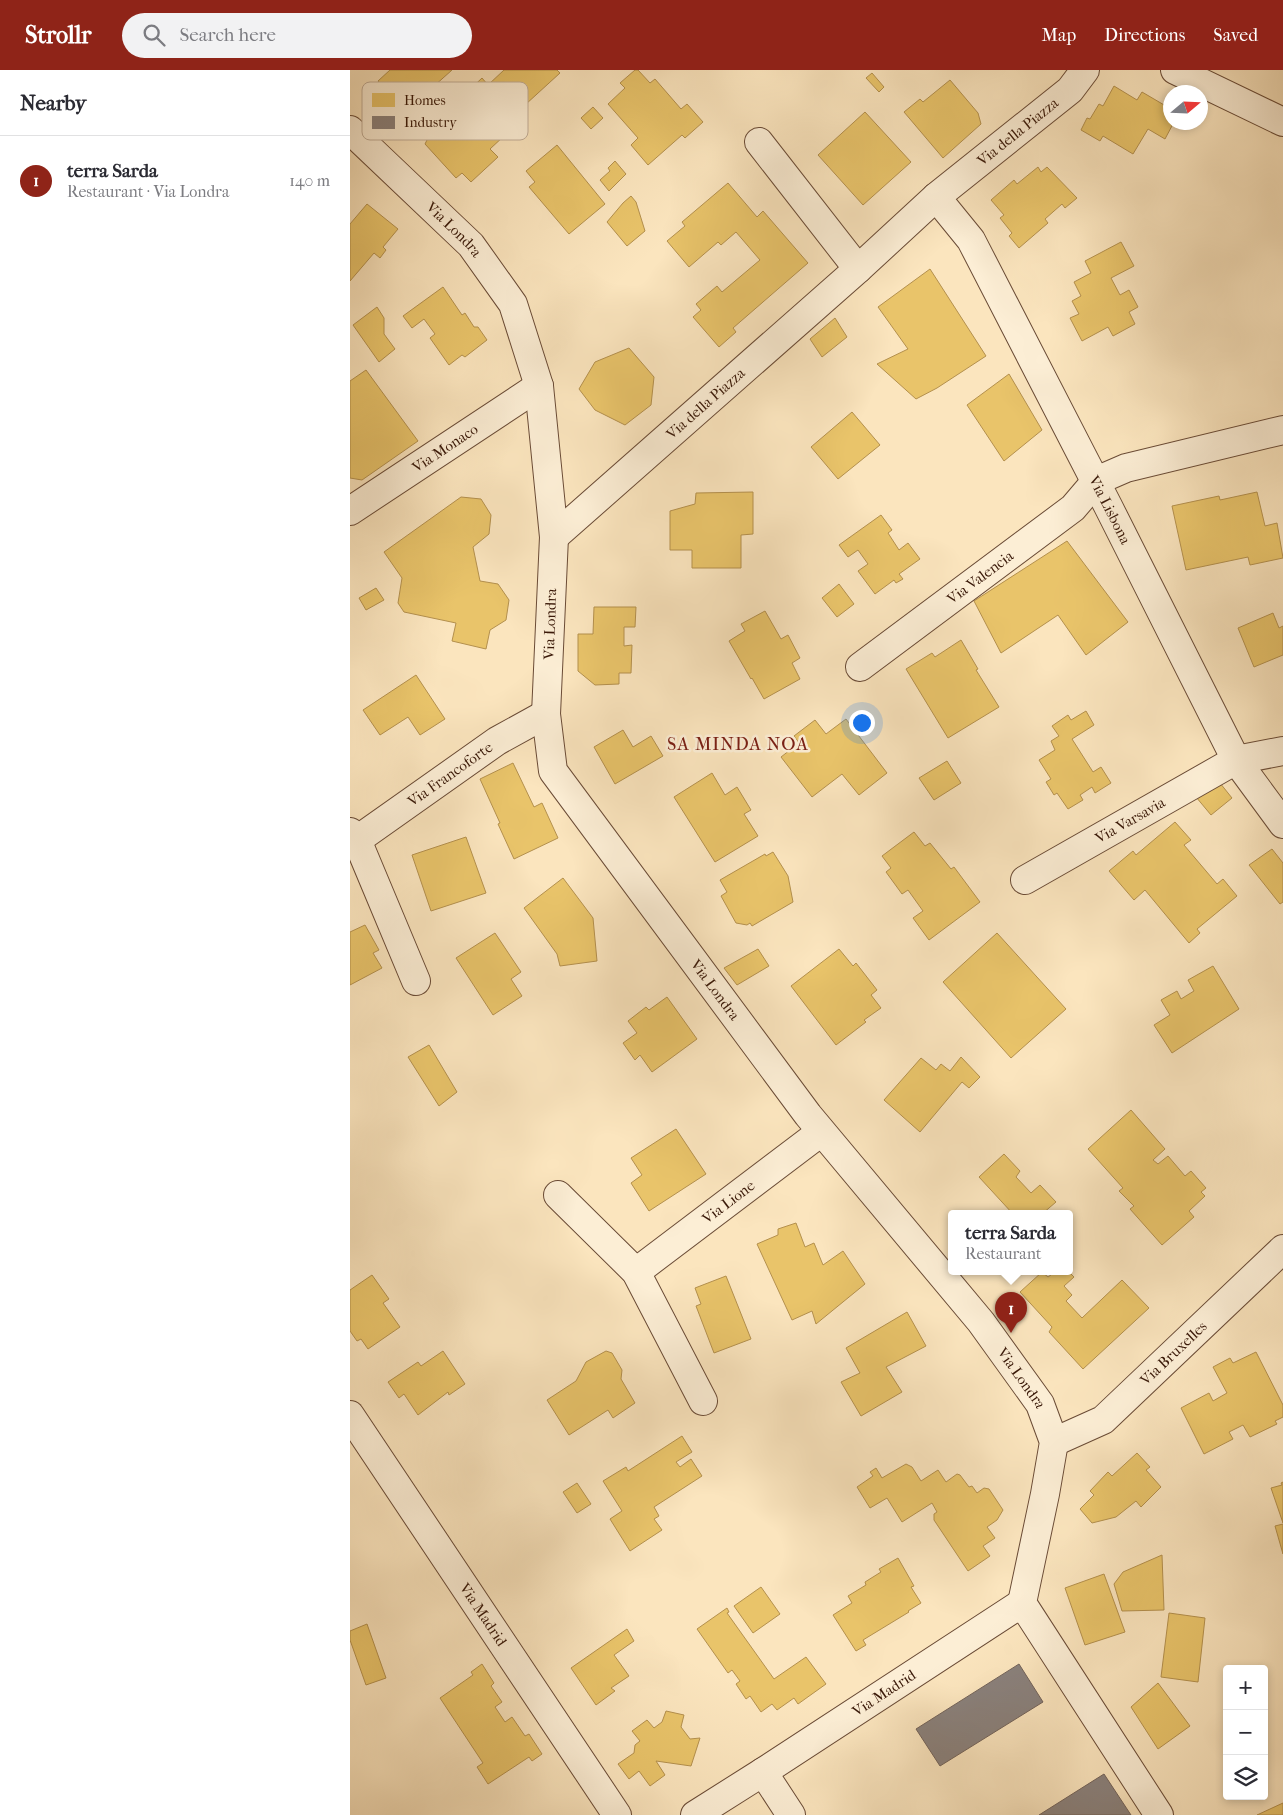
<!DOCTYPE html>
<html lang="en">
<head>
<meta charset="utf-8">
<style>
	:root { --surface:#fff; --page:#f2f2f3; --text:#2b2b33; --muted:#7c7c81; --line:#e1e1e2; --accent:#8f2418 }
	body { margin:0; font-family:"IM FELL French Canon",serif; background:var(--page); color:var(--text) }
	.controls { position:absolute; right:15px; bottom:15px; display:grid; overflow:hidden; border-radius:5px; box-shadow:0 2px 8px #0003 }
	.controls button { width:45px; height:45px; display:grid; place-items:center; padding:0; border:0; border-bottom:1px solid var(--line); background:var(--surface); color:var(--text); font:25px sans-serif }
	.compass { position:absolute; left:813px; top:15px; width:45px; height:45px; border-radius:50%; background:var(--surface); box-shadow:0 2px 8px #0003; rotate:71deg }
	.you { position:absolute; left:511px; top:652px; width:18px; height:18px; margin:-12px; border:4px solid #fff; border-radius:50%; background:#1a73e8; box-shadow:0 0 0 8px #1a73e833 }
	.badge { display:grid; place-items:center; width:32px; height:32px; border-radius:50%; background:var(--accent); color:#fff; font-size:16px; font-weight:700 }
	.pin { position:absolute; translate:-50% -41px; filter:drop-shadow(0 1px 2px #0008) }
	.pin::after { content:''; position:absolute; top:26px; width:18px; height:15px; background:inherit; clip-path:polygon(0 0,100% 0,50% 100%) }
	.popup { position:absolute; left:598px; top:1140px; width:125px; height:65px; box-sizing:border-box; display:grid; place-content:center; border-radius:5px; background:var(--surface); filter:drop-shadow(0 1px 4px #0005); font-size:16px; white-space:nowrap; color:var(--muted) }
	.popup b { font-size:19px; color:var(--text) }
	.popup::after { content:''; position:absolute; left:50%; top:100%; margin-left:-10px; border:10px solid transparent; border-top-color:var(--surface) }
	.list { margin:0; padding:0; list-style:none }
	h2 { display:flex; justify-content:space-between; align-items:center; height:65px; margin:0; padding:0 20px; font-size:21px }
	h2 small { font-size:16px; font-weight:400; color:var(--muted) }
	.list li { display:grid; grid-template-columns:32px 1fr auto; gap:15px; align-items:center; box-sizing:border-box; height:90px; padding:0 20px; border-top:1px solid var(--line) }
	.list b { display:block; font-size:19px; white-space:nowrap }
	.list p { margin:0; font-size:16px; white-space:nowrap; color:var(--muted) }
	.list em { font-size:16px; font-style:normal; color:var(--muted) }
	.icon { flex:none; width:28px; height:28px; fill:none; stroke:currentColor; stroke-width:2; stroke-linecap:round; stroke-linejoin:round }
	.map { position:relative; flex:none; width:933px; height:1745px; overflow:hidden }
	header { display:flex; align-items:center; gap:30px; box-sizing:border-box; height:70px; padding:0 25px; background:var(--accent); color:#fff }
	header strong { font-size:24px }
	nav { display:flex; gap:28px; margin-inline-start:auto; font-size:18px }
	.search { width:350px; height:45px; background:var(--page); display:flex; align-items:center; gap:12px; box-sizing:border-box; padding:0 18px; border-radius:28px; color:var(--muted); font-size:19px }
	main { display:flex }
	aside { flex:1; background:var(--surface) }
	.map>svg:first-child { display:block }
	.homes { fill:#e9c46a; stroke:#b4904d }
	.industry { fill:#8a817c; stroke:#726259 }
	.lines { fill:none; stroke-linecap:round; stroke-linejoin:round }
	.street-casing { stroke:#6a4b36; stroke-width:30 }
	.street { stroke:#fceed5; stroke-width:28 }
	.labels { text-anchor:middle; stroke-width:5; stroke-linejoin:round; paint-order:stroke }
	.street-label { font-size:15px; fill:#391808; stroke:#fceed5 }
	.quarter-label { font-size:18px; letter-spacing:1px; fill:#7a1f14; stroke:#fceed5 }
	.key { fill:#fceed5; stroke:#c2ae98; stroke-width:1 }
	.key-label { font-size:14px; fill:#391808 }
</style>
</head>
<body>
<header>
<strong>Strollr</strong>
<div class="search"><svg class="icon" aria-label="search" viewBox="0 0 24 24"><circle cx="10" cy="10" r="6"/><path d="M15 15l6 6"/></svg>Search here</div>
<nav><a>Map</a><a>Directions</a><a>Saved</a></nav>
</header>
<main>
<aside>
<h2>Nearby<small></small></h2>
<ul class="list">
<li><span class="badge">1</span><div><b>terra Sarda</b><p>Restaurant · Via Londra</p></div><em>140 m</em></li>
</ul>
</aside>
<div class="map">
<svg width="933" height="1745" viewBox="0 0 933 1745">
	<rect width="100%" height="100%" fill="#fbe5be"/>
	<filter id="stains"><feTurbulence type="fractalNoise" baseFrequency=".004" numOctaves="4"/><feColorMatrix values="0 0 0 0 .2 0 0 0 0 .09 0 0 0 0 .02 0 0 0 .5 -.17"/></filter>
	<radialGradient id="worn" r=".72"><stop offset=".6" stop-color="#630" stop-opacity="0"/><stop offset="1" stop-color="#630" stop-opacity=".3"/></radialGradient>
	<g class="homes">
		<path d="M40 0H102L55 42 28 11Z"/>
		<path d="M154 0H207L210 3 164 45 169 52 140 79 148 87 121 112 112 103 106 108 75 74 78 68 75 62 132 8 138 15Z"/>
		<path d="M285 0H288L300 13 305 9 331 39 337 34 353 52 335 68 332 65 298 95 281 75 288 68 258 34 275 18 270 13Z"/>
		<path d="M522 3 534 17 529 22 516 8Z"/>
		<path d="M600 10 628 43 631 54 593 88 554 42 570 29 573 32Z"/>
		<path d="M764 16 787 30 792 22 821 39V52H824L815 69 798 59 783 84 753 66 750 71 731 60 737 48 740 49 749 34 753 36Z"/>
		<path d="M243 37 253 48 241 59 231 48Z"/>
		<path d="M515 42 561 92 513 135 468 85Z"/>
		<path d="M207 75 255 134 219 164 179 117 185 112 176 101Z"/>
		<path d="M265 91 276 104 259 121 250 110 260 101 258 98Z"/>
		<path d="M688 97 691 102 697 97 727 128 715 138 712 134 695 149 698 153 669 178 659 166 662 163 650 148 654 145 641 130 664 110 667 114Z"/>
		<path d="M378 113 407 147 413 141 458 193 383 258 386 262 369 277 343 247 351 240 346 234 367 216 372 222 410 190 386 162 371 175 368 172 339 197 317 171 335 156 332 152Z"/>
		<path d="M281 126 286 132 295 161 277 176 257 152 273 133Z"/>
		<path d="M17 134 48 159 33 177 36 180 30 188 24 183 0 211V154Z"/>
		<path d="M771 172 784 196 761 208 770 225 779 220 788 237 779 242 785 254 763 266 758 257 732 271 720 248 729 244 722 231 731 226 724 212 741 203 735 191Z"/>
		<path d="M580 199 636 286 587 318 566 329 527 294 558 279 528 237Z"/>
		<path d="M93 217 112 245 115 243 124 257H128L137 270 115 287 112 285 99 295 80 268 85 264 74 249 62 258 53 246Z"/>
		<path d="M27 237 34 248V264L45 279 29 292 3 255Z"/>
		<path d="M485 248 497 267 472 287 460 269Z"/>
		<path d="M279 278 304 307 301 335 275 355 245 340 229 319 245 292Z"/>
		<path d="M16 300 68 371 12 410 0 408V311Z"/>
		<path d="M659 304 692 360 654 391 617 335Z"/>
		<path d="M502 342 530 375 488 409 461 377Z"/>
		<path d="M403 422V464L391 465V498H342V480H320V441L345 434 346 423Z"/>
		<path d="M907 422 915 456 927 453 933 488 900 495 898 487 836 500 822 436 869 426 870 430Z"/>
		<path d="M111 427 131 429 141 445 139 464 123 477 130 511 148 514 159 530 156 550 140 560 136 579 102 571 106 553 54 542 48 533 52 508 34 482Z"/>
		<path d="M531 445 542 460 538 463 549 480 558 473 570 489 549 504 553 509 546 513 544 510 525 524 508 501 518 494 508 480 498 487 489 475Z"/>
		<path d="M717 471 778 552 736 585 708 545 651 583 624 531Z"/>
		<path d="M489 514 504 534 487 547 472 528Z"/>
		<path d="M26 518 34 530 16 540 9 528Z"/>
		<path d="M244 537H286L285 557H274V576L282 575 281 603H269V614L245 615 228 601V564H243Z"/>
		<path d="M415 541 431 569 438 565 450 588 442 593 450 609 414 629 402 608 401 609 379 571 395 561 391 554Z"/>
		<path d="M923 543 929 558 933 556V585L904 597 888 558Z"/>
		<path d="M611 570 628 599 626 600 649 637 598 668 556 599 582 583 585 587Z"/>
		<path d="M66 605 95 649 70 665 58 647 30 665 13 640Z"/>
		<path d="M736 641 744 655 722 669 743 702 751 697 761 713 745 723 742 717 730 725 733 730 718 739 707 723 704 725 696 712 701 709 689 690 705 680 701 671 709 666 702 656 718 645 721 650Z"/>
		<path d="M496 649 537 703 509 725 492 704 462 727 431 687 449 673 444 666 465 650 476 664Z"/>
		<path d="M273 660 283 677 301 666 313 686 265 714 244 677Z"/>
		<path d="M597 691 611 713 584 730 569 708Z"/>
		<path d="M163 693 184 737 192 733 208 768 164 789 148 754 150 753 130 709Z"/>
		<path d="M362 703 375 725 387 717 401 740 394 744 408 766 365 792 324 727Z"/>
		<path d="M870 713 882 728 861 745 846 727Z"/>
		<path d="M825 752 841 770 834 775 867 814 873 809 887 826 847 859 850 863 839 873 795 820 784 830 759 801 783 781 786 785Z"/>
		<path d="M564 762 575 776 580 773 601 799 604 797 630 832 579 870 563 848 573 841 558 820 552 824 536 802 541 798 532 786Z"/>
		<path d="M116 767 136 823 81 841 62 785Z"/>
		<path d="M922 779 933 793V832L930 834 899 795Z"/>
		<path d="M423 782 438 806 443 832 402 856 400 853 397 855 386 853 371 826 377 822 370 810 415 784 416 786Z"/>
		<path d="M213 808 243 848 247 891 210 896 207 884 174 838Z"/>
		<path d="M15 855 29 880 23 883 32 898 0 915V862Z"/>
		<path d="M145 863 171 902 161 909 172 926 143 945 106 888Z"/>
		<path d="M647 863 716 939 661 988 593 912Z"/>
		<path d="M408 879 419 896 387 915 374 898Z"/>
		<path d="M489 879 503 896 506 893 527 920 521 925 531 938 514 950 516 952 486 975 441 916Z"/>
		<path d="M863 896 889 939 822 983 804 955 820 945 811 930 827 921 831 929 844 921 838 910Z"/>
		<path d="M317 927 347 969 302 1002 290 985 285 990 273 973 287 963 278 951 296 937 299 940Z"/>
		<path d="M79 975 107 1022 89 1036 58 987Z"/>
		<path d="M611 987 630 1007 619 1018 612 1012 570 1062 534 1030 571 988 586 1000 591 994 600 1001Z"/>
		<path d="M781 1040 815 1079 803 1090 808 1094 818 1086 835 1106 841 1101 856 1118 851 1122 855 1126 839 1141 844 1147 812 1175 780 1139 784 1136 769 1121 773 1118 738 1079Z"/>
		<path d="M326 1059 356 1104 299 1141 281 1113 292 1105 281 1088Z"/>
		<path d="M654 1084 670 1101 666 1107 681 1123 690 1115 706 1132 692 1144H663L629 1107Z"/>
		<path d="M446 1153 455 1177 464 1173 473 1195 493 1181 515 1214 466 1254 462 1241 442 1250 407 1174 428 1165V1159Z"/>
		<path d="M692 1202 698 1207 705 1202H719L724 1207 714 1216 722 1225 716 1231 732 1248 772 1210 799 1238 733 1299 699 1262 702 1257 670 1222Z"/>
		<path d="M22 1205 39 1229 33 1233 50 1257 18 1279 11 1269 7 1271 0 1261V1220Z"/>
		<path d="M376 1206 401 1269 364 1283 346 1236 351 1234 345 1218Z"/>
		<path d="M557 1242 576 1276 536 1297 552 1322 511 1346 491 1312 510 1303 496 1278Z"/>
		<path d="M93 1281 115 1314 99 1325 98 1322 68 1345 54 1324 49 1328 38 1312 68 1292 71 1296Z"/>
		<path d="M256 1281 262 1283 272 1300 271 1309 285 1333 263 1348 258 1340 219 1365 197 1330 226 1311 236 1292Z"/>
		<path d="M906 1282 933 1335V1347L925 1351 927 1354 900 1367 893 1355 879 1362 883 1369 854 1384 831 1338 859 1323 863 1331 877 1323 863 1297 880 1288 883 1293Z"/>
		<path d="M332 1366 342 1382 326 1392 330 1397 341 1389 352 1406 304 1437 309 1446 304 1449 312 1460 280 1481 260 1449 272 1441 253 1411 276 1397 278 1401Z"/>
		<path d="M787 1383 800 1397 796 1400 811 1417 791 1437 786 1431 766 1447 742 1453 730 1439 744 1425 740 1421 758 1402 762 1406Z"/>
		<path d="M556 1394 562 1397 571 1411 588 1400 596 1412 607 1404 610 1405 619 1417 622 1416 627 1423 634 1418 639 1419 653 1440 647 1450 637 1457 645 1468 633 1476 640 1486 618 1501 584 1450V1444L587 1442 582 1433 552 1452 537 1428 520 1438 507 1417 523 1406 520 1402 526 1398 532 1408Z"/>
		<path d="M933 1412V1453L921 1418 932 1415 931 1413Z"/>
		<path d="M227 1413 241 1434 227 1443 213 1422Z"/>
		<path d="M933 1454V1484L925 1456Z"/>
		<path d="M812 1485 814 1540 772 1541 764 1514 773 1502Z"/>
		<path d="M548 1488 564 1516 561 1517 571 1533 558 1541 559 1542 513 1570 516 1575 506 1581 483 1545 502 1533 498 1526 516 1515 515 1512 531 1502 529 1499Z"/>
		<path d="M754 1504 775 1562 735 1575 715 1518Z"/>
		<path d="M411 1517 430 1544 403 1563 384 1536Z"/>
		<path d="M377 1538 379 1542 377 1543 424 1609 456 1587 476 1614 448 1634 444 1628 427 1640 422 1634 411 1642 400 1626 396 1629 386 1614 390 1611 382 1600 378 1603 347 1559Z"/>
		<path d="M819 1543 855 1548 848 1612 811 1607Z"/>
		<path d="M17 1554 36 1608 16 1615 0 1570V1561Z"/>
		<path d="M277 1559 284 1571 264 1585 279 1606 261 1618 265 1621 246 1635 221 1598Z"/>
		<path d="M132 1594 144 1613 141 1616 152 1632 145 1637 155 1652 162 1647 175 1666 179 1664 192 1684 182 1691 179 1687 138 1714 127 1697 133 1693 90 1628 123 1605 121 1602Z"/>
		<path d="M808 1613 840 1656 808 1679 781 1637Z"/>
		<path d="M316 1641 334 1645 331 1657 340 1669 350 1668 341 1696 306 1691 315 1705 300 1716 289 1701 279 1709 268 1694 284 1683 285 1675 290 1671 282 1661 297 1650 304 1658 312 1652Z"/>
		<path d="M933 1733V1745H907Z"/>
	</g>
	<g class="industry">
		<path d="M669 1594 693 1632 590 1696 566 1659Z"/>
		<path d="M754 1704 781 1745H689Z"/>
	</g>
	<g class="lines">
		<defs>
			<g id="street">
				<path d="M825 0 933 52"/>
				<path id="s1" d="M0 60 121 175 163 234 189 316 204 467 196 644 203 701 458 1045 631 1252 690 1334 704 1372 695 1424 672 1533 809 1745"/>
				<path d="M409 72 508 199"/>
				<path id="s2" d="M586 127 621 170 758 436 886 690 933 754"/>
				<path id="s3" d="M0 441 189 316"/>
				<path id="s4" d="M204 467 508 199 586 127 720 20 735 0"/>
				<path id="s5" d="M510 597 723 438 746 411 776 398 933 360"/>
				<path d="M0 762 7 770 66 911"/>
				<path id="s6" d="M7 770 147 671 196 644"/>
				<path id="s7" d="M675 810 886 690 933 681"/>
				<path d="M208 1125 286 1202 353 1331"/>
				<path id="s8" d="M286 1202 471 1062"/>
				<path id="s9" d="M0 1345 267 1745"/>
				<path id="s10" d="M704 1372 753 1350 933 1179"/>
				<path d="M413 1702 441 1745"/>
				<path id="s11" d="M345 1745 413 1702 672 1533"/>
			</g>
		</defs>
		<use href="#street" class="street-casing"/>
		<use href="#street" class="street"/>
	</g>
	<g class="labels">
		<g class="street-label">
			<text dy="5" stroke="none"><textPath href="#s4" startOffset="616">Via della Piazza</textPath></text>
			<text dy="5" stroke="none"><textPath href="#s1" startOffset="144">Via Londra</textPath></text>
			<text dy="5" stroke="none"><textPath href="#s4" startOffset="202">Via della Piazza</textPath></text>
			<text dy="5" stroke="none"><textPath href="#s3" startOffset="114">Via Monaco</textPath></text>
			<text dy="5" stroke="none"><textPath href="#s2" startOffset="359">Via Lisbona</textPath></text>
			<text dy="5" stroke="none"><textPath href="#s5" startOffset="150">Via Valencia</textPath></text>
			<text transform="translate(200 554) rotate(-88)" y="5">Via Londra</text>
			<text dy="5" stroke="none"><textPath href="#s6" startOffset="114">Via Francoforte</textPath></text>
			<text dy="5" stroke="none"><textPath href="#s7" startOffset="121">Via Varsavia</textPath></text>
			<text dy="5" stroke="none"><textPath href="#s1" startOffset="984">Via Londra</textPath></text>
			<text dy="5" stroke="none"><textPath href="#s8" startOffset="116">Via Lione</textPath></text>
			<text dy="5" stroke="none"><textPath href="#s10" startOffset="151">Via Bruxelles</textPath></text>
			<text dy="5" stroke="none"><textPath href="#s1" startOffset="1479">Via Londra</textPath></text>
			<text dy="5" stroke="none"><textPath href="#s9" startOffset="240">Via Madrid</textPath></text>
			<text dy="5" stroke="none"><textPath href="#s11" startOffset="225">Via Madrid</textPath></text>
		</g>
		<g class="quarter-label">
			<text x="388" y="680">SA MINDA NOA</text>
		</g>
	</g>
	<rect x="12" y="12" width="166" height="58" rx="8" class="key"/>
	<rect x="22" y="23" width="23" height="14" fill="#e9c46a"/>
	<rect x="22" y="46" width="23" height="13" fill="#8a817c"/>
	<g class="key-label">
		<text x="54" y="35">Homes</text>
		<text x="54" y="57">Industry</text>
	</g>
	<rect width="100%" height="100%" filter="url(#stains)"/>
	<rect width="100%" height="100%" fill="url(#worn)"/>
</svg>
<div class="controls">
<button>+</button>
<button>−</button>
<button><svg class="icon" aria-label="layers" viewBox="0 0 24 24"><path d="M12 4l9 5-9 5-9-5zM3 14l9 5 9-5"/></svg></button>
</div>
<svg class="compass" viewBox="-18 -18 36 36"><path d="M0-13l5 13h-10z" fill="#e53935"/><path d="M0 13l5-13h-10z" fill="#7c7c81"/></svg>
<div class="you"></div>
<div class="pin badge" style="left:661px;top:1263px">1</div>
<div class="popup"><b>terra Sarda</b>Restaurant</div>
</div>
</main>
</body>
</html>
